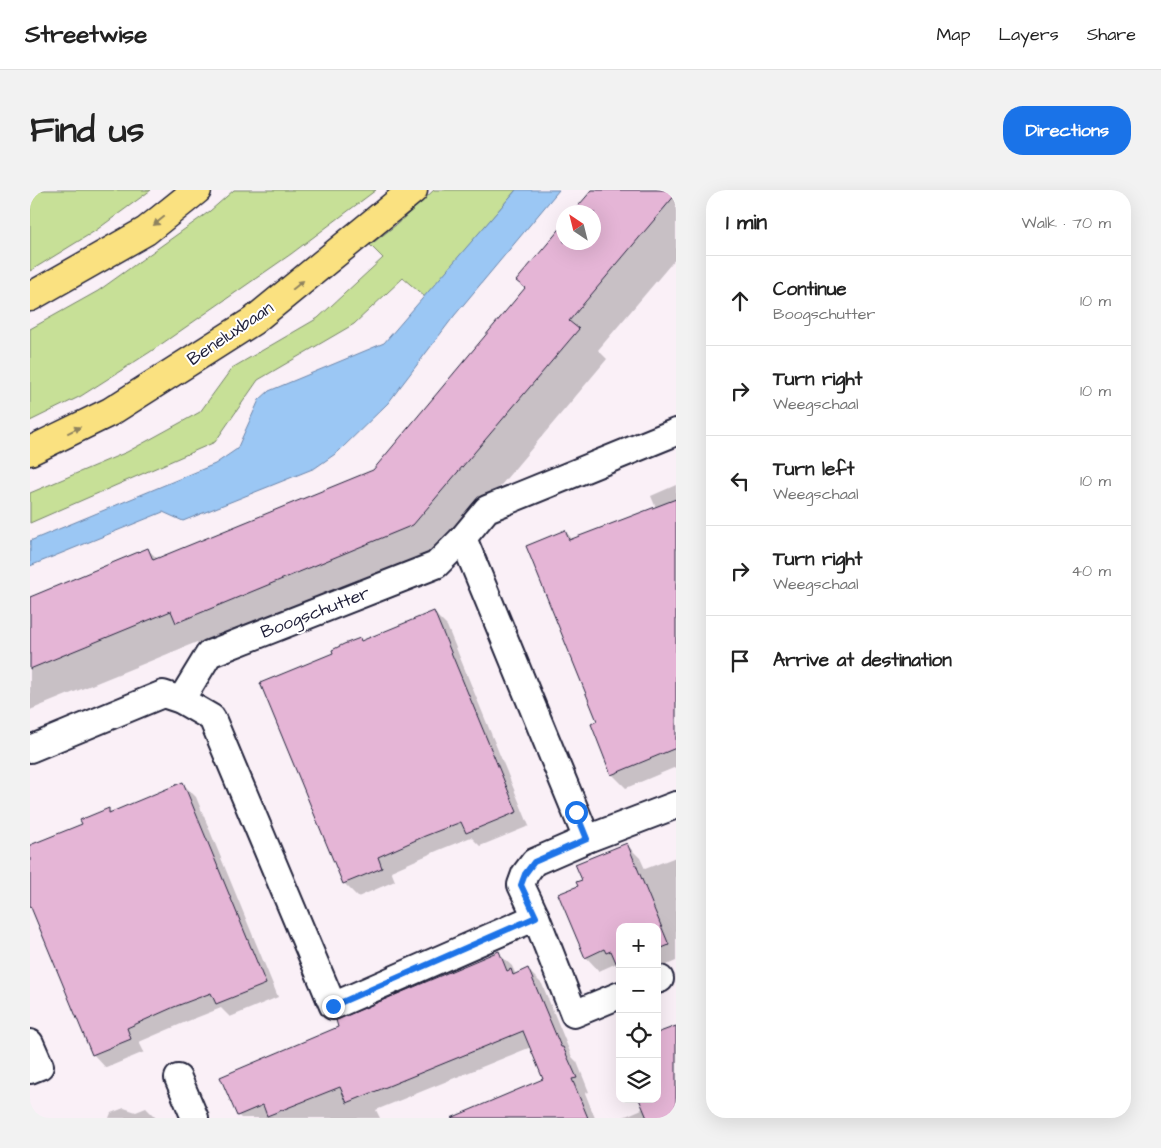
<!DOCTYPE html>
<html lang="en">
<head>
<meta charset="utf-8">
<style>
	:root { --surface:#fff; --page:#f2f2f2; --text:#222; --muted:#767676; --line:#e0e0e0; --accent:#1a73e8 }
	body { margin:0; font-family:"Architects Daughter",sans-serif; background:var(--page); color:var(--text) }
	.controls { position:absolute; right:15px; bottom:15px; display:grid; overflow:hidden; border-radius:10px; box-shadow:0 5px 20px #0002 }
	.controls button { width:45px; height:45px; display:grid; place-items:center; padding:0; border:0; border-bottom:1px solid var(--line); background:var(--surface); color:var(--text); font:25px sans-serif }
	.compass { position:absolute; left:526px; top:15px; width:45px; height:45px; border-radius:50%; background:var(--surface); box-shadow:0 5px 20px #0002; rotate:325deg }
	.stop { position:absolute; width:15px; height:15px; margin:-11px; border:4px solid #1a73e8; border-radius:50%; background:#fff }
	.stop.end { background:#1a73e8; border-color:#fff; box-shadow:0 1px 5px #0008 }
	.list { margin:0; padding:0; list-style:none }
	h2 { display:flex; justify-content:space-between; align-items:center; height:65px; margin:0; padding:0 20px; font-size:21px }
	h2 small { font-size:16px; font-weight:400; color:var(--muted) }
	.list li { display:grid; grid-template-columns:32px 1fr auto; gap:15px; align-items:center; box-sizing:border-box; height:90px; padding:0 20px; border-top:1px solid var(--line) }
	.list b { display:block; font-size:19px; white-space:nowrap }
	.list p { margin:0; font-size:16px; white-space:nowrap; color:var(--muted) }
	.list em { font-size:16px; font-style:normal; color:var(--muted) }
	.icon { flex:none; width:28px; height:28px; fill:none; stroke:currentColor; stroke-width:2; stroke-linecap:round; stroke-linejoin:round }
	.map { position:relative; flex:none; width:646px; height:928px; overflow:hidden; border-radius:20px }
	header { display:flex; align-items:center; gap:30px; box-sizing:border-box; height:70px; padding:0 25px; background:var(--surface); border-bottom:1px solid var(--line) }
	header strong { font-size:24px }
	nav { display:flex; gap:28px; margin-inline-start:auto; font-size:18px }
	.intro { display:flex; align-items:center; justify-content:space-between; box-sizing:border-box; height:120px; padding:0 30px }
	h1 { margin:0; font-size:35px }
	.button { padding:12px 22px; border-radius:20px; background:var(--accent); color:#fff; font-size:18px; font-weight:700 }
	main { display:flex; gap:30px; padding:0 30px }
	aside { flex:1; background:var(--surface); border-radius:20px; box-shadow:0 5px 20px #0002 }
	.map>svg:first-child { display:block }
	.green { fill:#c7e097; stroke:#748169 }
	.water { fill:#9bc7f4; stroke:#6b85aa }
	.shadow { fill:#0003 }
	.building { fill:#e5b5d6; stroke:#22223b }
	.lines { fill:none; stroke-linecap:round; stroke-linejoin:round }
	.minor-casing { stroke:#22223b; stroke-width:30 }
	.primary-casing { stroke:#22223b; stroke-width:31 }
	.minor { stroke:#fff; stroke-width:26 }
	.primary { stroke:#fae180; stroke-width:28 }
	.oneway { fill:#8e825e }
	.route { stroke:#1a73e8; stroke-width:6 }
	.labels { text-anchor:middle; stroke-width:4; stroke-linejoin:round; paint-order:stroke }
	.street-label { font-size:18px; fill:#22223b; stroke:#fff }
</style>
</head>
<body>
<header>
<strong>Streetwise</strong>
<nav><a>Map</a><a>Layers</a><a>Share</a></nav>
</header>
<div class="intro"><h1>Find us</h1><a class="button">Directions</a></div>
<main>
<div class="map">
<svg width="646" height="928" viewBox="0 0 646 928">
	<rect width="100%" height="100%" fill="#faf0f7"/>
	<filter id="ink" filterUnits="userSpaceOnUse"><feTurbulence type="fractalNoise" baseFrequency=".02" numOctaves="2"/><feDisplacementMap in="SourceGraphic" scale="10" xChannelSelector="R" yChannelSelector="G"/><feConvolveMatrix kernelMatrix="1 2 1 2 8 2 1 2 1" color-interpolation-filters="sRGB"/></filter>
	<g filter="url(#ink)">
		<g class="green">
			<path d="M0 0H121L65 41 0 81Z"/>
			<path d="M204 0H346L261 64 120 162 51 206 0 231V139L68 101 180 21Z"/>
			<path d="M404 0H486L395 107 373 88 324 134 228 190 185 252 0 333V303L97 262 170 222 202 178 288 128 353 68 340 55 366 35Z"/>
		</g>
		<path class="water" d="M486 0H529L424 126 358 213 308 262 285 278 153 331 133 322 0 376V351L185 274 207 259 229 210 239 201 354 153Z"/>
		<g class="shadow">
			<path d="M564 0H646V68L568 160 577 169 413 364 176 461 167 452 0 520V408L118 360 128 369 343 281 496 99 488 91 534 52H564V22H545Z"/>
			<path d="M646 295V577L596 598 582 584 569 532 535 341 543 350 626 318 621 306Z"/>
			<path d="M404 423 417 436 499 636 450 656 441 647 409 660 361 681 365 691 328 707 314 693 332 452Z"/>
			<path d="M153 594 166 607 248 807 200 827 191 818 158 831 109 852 114 862 76 878 63 864 0 712V656L53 634 78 620 82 623Z"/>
			<path d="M597 655 610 668 615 679 646 667V771L627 779V737H590V777L587 773 569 781 556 767 549 696 554 691Z"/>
			<path d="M468 763 482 776 486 785 498 780 512 794 542 867 547 872 559 902 555 903 565 928H442L515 889 501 857 346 920 350 928H211L208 925 310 838Z"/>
			<path d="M646 849V928H591L638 908Z"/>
			<path d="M94 918 106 922 116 918 126 928H79L81 923Z"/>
		</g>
		<g class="building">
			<path d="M562 0H646V4L539 131 549 139 383 335 146 433 141 421 0 479V407L118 358 123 370 343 280 495 98 486 91 534 34V52H564V22H543Z"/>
			<path d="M646 309V558L581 585 561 534 567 531 496 356 535 340 539 350Z"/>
			<path d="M404 421 487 622 436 643 431 632 395 646 348 667 352 678 313 694 230 493 303 463 302 460 314 454 330 448 331 451Z"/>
			<path d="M153 592 236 794 186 814 181 803 144 817 97 838 101 849 62 865 0 715V655L52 634 50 630 79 618V623Z"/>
			<path d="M597 653 639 755 627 760V737H590V776L588 777 581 761 576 763 574 759 555 768 528 704 548 696 546 692 552 690 545 674Z"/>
			<path d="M469 761 477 781 481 779 483 785 498 778 531 857H533L547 888 542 889 558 928H421L513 889 493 841 317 913 310 897 237 926 233 915 207 926 190 887 308 837 306 830Z"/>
			<path d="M646 836V928H617L609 909H627V843Z"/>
		</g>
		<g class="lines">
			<defs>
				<g id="minor">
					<path d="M433 348 557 649"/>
					<path d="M151 510 179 464 406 375 433 348 457 319 646 242"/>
					<path d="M0 559 133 504 151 510 182 528 303 816 506 727"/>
					<path d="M627 790 630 789"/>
					<path d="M590 805 544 824 506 727 491 695 495 684 504 672 557 649 646 615"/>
					<path d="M0 853 10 876 0 880"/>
					<path d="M148 888 165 928"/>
				</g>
				<g id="primary">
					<path d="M0 107 116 41 167 0"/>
					<path d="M0 261 80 222 223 131 383 0"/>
				</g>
			</defs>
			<use href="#minor" class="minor-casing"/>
			<use href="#primary" class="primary-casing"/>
			<use href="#minor" class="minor"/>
			<use href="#primary" class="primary"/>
		</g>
		<defs><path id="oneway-solid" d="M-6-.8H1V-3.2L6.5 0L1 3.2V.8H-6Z" transform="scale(1.25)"/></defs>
		<g class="oneway">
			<use href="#oneway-solid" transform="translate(129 31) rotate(141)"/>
			<use href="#oneway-solid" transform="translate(268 95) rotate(-39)"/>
			<use href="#oneway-solid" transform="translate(44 240) rotate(-26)"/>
		</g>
	</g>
	<g class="lines" filter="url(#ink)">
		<path class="route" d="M303 816 506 727 491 695 495 684 504 672 557 649 546 622"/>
	</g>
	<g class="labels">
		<g class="street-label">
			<text transform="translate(200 143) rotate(-34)" y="6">Beneluxbaan</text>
			<text transform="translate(285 422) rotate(-21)" y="6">Boogschutter</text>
		</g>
	</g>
</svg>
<div class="controls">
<button>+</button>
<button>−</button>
<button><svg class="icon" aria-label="locate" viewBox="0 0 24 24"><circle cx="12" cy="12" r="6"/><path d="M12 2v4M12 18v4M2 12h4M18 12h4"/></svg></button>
<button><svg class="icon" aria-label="layers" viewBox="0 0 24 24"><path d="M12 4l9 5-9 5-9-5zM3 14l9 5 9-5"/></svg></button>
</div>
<svg class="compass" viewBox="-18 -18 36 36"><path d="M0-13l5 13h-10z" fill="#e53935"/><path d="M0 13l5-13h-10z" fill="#767676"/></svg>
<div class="stop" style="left:546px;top:622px"></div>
<div class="stop end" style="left:303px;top:816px"></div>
</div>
<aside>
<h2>1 min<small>Walk · 70 m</small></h2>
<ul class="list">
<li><svg class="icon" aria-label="ahead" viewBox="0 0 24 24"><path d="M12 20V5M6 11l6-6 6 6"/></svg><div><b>Continue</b><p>Boogschutter</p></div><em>10 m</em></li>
<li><svg class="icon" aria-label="right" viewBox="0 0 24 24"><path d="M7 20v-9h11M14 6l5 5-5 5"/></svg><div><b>Turn right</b><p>Weegschaal</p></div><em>10 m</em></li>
<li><svg class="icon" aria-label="left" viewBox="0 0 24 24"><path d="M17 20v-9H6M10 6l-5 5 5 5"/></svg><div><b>Turn left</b><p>Weegschaal</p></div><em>10 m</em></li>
<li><svg class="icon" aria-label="right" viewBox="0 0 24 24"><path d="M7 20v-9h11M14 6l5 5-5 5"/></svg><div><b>Turn right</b><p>Weegschaal</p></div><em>40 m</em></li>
<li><svg class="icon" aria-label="arrive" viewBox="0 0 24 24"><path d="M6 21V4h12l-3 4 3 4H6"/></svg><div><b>Arrive at destination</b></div></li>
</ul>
</aside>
</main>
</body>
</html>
